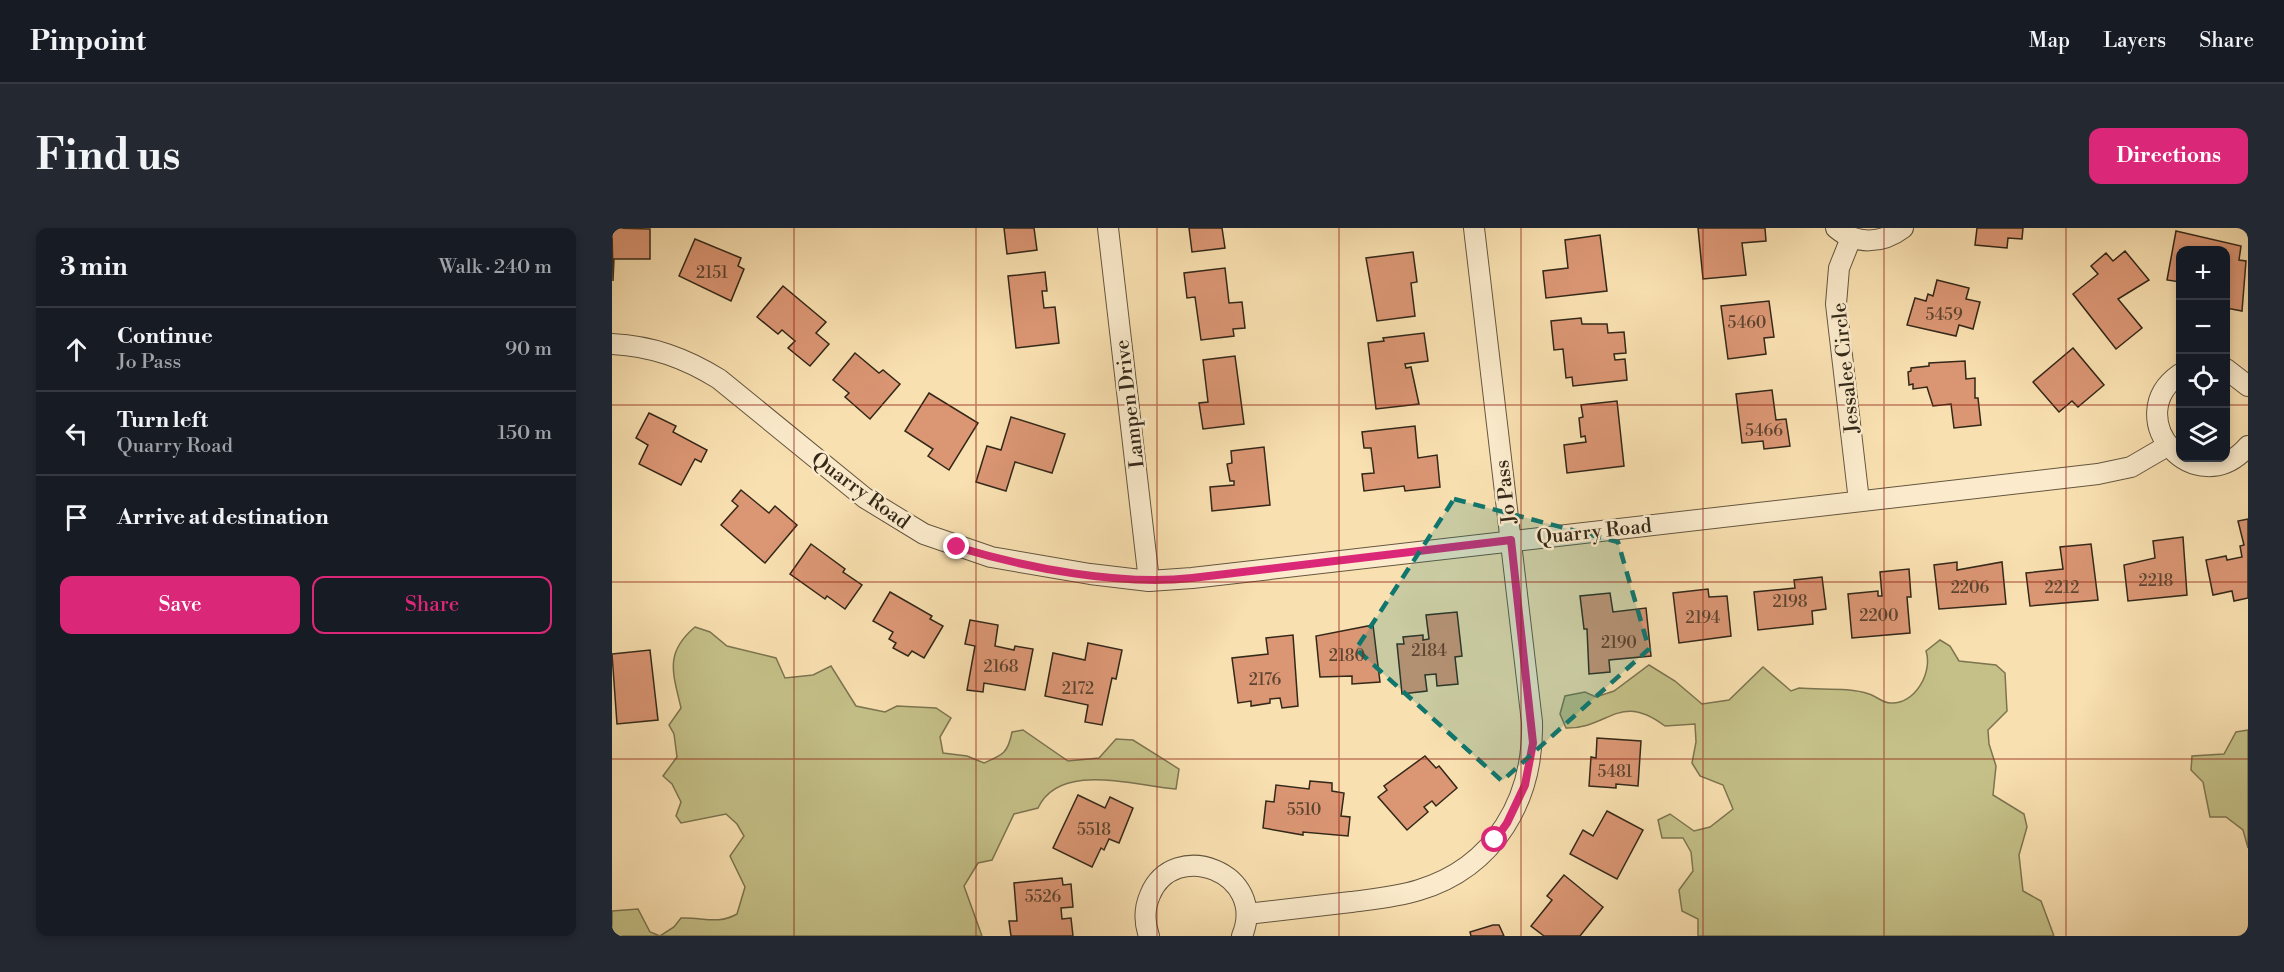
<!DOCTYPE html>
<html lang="en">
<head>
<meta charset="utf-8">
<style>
	:root { --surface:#171b24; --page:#242831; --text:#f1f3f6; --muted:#9ea1a6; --line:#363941; --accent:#db2777 }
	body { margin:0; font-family:"Libre Bodoni",serif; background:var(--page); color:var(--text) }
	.controls { position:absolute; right:18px; top:18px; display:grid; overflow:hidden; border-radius:12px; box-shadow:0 3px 9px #0003 }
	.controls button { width:54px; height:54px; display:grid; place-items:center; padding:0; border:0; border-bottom:2px solid var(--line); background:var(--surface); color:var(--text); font:30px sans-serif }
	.stop { position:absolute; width:18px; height:18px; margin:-14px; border:4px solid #db2777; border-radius:50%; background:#fff }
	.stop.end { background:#db2777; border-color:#fff; box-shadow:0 2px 6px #0008 }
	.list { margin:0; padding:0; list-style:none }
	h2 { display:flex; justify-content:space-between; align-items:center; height:78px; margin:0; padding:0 24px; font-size:26px }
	h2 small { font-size:20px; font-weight:400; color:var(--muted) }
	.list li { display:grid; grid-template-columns:39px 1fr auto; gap:18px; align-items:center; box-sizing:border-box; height:84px; padding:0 24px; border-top:2px solid var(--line) }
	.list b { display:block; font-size:22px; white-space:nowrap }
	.list p { margin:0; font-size:20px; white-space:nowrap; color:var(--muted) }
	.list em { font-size:20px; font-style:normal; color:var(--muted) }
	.actions { display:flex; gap:12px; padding:18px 24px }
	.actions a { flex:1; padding:14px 0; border:2px solid var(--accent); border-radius:12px; text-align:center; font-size:21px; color:var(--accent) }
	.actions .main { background:var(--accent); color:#fff }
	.icon { flex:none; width:33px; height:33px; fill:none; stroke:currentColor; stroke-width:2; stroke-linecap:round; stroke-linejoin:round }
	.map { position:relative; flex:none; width:1636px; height:708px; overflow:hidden; border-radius:12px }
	header { display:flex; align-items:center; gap:36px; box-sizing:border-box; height:84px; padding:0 30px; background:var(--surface); border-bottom:2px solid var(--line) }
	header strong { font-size:28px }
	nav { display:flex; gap:33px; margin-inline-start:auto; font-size:21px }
	.intro { display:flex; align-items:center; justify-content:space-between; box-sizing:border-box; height:144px; padding:0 36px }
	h1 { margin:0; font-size:42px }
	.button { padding:15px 27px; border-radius:12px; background:var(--accent); color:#fff; font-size:21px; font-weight:700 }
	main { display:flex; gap:36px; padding:0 36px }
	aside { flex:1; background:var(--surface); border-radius:12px; box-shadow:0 3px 9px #0003 }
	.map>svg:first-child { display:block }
	.green { fill:#c4c087; stroke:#7c7450; stroke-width:1.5 }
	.building { fill:#db9674; stroke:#332819; stroke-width:1.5 }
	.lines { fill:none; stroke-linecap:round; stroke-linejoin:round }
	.minor-casing { stroke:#64563f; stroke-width:22 }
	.minor { stroke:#fbebcc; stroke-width:20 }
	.route { stroke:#db2777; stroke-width:8 }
	.marked { fill:#0f766e; fill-opacity:0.2; stroke:#0f766e; stroke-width:4.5; stroke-dasharray:12 8; stroke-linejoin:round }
	.grid { fill:none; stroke:#8f2418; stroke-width:1.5; stroke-opacity:0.55 }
	.labels { text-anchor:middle; stroke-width:5; stroke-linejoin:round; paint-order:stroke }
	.number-label { font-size:16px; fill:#5d4430 }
	.street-label { font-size:20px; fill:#332819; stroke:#fbebcc }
</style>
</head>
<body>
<header>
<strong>Pinpoint</strong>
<nav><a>Map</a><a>Layers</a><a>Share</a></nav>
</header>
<div class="intro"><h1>Find us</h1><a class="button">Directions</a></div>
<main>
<aside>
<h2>3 min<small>Walk · 240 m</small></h2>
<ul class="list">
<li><svg class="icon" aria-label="ahead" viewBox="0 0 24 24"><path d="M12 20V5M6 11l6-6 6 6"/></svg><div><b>Continue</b><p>Jo Pass</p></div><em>90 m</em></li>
<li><svg class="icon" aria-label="left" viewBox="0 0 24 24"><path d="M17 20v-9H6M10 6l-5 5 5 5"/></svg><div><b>Turn left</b><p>Quarry Road</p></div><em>150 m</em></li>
<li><svg class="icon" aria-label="arrive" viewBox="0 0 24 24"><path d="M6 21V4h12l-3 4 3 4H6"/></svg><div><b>Arrive at destination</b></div></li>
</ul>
<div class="actions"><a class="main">Save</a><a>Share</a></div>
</aside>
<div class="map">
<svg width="1636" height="708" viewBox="0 0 1636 708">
	<rect width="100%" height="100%" fill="#f9e0b0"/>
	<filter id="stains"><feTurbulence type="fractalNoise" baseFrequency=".00333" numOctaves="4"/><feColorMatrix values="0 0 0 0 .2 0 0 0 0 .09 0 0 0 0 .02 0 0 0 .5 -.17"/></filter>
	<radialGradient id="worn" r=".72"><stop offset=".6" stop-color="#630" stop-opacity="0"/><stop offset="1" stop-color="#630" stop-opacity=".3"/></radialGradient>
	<g class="green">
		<path d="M83 399 98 404 115 418 164 430 173 450 201 447 219 438 244 478 273 484 285 478 324 480 339 490 328 509 331 525 355 528 372 535C391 527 396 525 400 504L411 502 456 533 487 530 504 511 521 512 567 541 564 561C522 558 448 533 426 580L402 586 380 632 366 635 352 658 370 708H0V683L26 681 38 704 48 708 62 699 69 690C90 689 106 697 125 686L133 659 118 628 132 608 125 596 114 586 69 595 64 588 69 574 60 556 51 548 65 529 62 506 57 497 69 480C61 445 52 425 83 399Z"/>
		<path d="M1328 412 1338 418 1347 433 1384 437 1393 445 1395 483 1376 502 1377 516 1384 538 1381 567 1412 586 1415 599 1407 627 1411 663 1429 673 1442 708H1086V691L1070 683 1067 662 1081 643 1079 624 1071 610H1050L1046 592 1058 586 1082 603 1098 599 1121 581 1111 557 1088 548 1080 535 1084 514 1083 496 1053 498C1007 463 997 501 954 500L948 486 953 468 973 464 984 469 1002 463 1037 437 1063 453 1090 476 1117 472 1151 439 1179 463 1187 460C1209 462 1237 459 1257 466 1264 468 1271 475 1278 475 1303 477 1321 444 1314 423Z"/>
		<path d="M1636 502V620L1631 602 1614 589H1598L1591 554 1579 542 1580 528 1612 526 1624 504Z"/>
	</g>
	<g class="building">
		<path d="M0 0 38 1V31H2L1 53Z"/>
		<path d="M392 0H422L425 22 395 26Z"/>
		<path d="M577 0H610L613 20 580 24Z"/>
		<path d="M1086 0H1153L1154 13 1130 15 1134 47 1091 51Z"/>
		<path d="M1365 0H1411L1410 11 1396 10 1395 20 1363 17Z"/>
		<path d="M1564 3 1629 18 1627 32 1634 33 1630 83 1614 80V22H1568V54L1555 52Z"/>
		<path d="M988 7 995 63 934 70 931 43 956 40 953 12Z"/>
		<path d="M83 11 129 30 126 38 132 41 119 73 67 48Z"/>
		<path d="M1513 23 1537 52 1506 71 1530 100 1504 121 1461 66 1486 46 1479 38 1494 25 1501 33Z"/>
		<path d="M801 24 805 54 799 55 803 88 765 93 754 30Z"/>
		<path d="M613 40 617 75 630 74 633 100 621 101 622 108 589 112 583 69 575 70 572 45Z"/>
		<path d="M433 44 435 63H430L432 80 443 79 447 115 404 120 396 48Z"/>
		<path d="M1325 52 1357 60 1354 71 1368 74 1361 101 1347 97 1344 108 1295 97 1303 70 1314 73 1316 66 1321 68Z"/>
		<path d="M171 58 214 94 204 105 217 116 198 138 176 120 183 113 170 102 166 106 145 89Z"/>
		<path d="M1157 73 1162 109 1152 110 1154 126 1116 131 1109 78Z"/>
		<path d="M969 90 970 96H995L996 105 1012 104 1014 125 1002 126 1003 132 1013 131 1015 152 961 158 960 149 954 150 951 121 942 122 939 93Z"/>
		<path d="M812 105 816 133 793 136 794 140 799 139 807 176 764 181 756 115 772 113 771 110Z"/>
		<path d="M1461 120 1492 157 1466 179 1460 173 1447 184 1421 154Z"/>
		<path d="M243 125 267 145 271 142 288 156 258 191 233 169 237 165 221 152Z"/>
		<path d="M623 128 632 196 591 201 587 175 596 174 591 132Z"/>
		<path d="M1353 133 1354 151 1363 150V170H1366L1369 197 1342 200 1339 176 1321 178 1315 159 1301 161V156L1297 157 1296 144 1299 143V140L1317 138V135Z"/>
		<path d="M1160 162 1164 192 1174 191 1178 218 1152 221 1151 213 1130 215 1124 166Z"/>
		<path d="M317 165 366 195 337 242 316 228 321 221 293 203Z"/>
		<path d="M1005 173 1012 238 955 245 952 217 974 214 973 208 969 209 967 190 971 189 969 177Z"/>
		<path d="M37 185 64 198 61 204 95 222 89 234 83 231 69 257 27 236 36 217 24 210Z"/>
		<path d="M399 189 453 206 440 245 403 234 394 263 364 254 375 218 389 222Z"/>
		<path d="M803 198 806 230 825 227 828 259 793 263 792 258 752 263 750 246 762 245 759 220H752L750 204Z"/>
		<path d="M652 219 658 277 600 283 598 259 622 257V253H618L615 236 620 235 619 223Z"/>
		<path d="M129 262 157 285 163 278 185 297 153 335 109 297 126 278 120 273Z"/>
		<path d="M1636 291V370L1622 373 1620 363 1601 367 1594 332 1614 328 1615 332 1630 329 1628 318 1632 317 1626 293Z"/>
		<path d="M1571 309 1575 367 1516 373 1512 337 1543 330 1541 313Z"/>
		<path d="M199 316 233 341 231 344 250 357 233 381 215 368 213 371 178 346Z"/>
		<path d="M1479 316 1486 372 1418 378 1414 345 1451 341 1448 319Z"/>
		<path d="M1345 334V342L1390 334 1394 376 1327 381 1322 337Z"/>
		<path d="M1297 341 1299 369H1295L1298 405 1240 410 1236 366 1266 363V368H1270L1268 344Z"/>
		<path d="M1210 349 1214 381 1200 383 1201 396 1146 402 1142 364 1183 360 1182 352Z"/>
		<path d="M1096 361 1097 369 1115 368 1119 408 1067 415 1061 365Z"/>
		<path d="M278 364 320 388 318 391 331 398 312 430 300 423 296 428 281 420 284 415 277 411 281 404 261 393Z"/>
		<path d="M998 365 1001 384 1034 380 1039 428 997 432 998 444 977 446 975 401H972L968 368Z"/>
		<path d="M845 384 850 428 843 429 846 456 825 458 824 446 813 447 815 463 790 466 785 416H792L791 409 811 407V412L817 411 814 387Z"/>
		<path d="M358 392 386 397 383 418 402 422 403 418 421 421 413 462 372 455 371 464 355 462 363 418 353 416Z"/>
		<path d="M761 397 768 454 740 456V448L708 449 704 408Z"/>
		<path d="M681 407 686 478 670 480 668 470 658 471V475L639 478V473L626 475 620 430 656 426 654 410Z"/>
		<path d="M476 415 510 422 504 451 500 450 490 497 473 494 476 477 433 468 441 425 473 432Z"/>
		<path d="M38 422 46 492 5 496 0 426Z"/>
		<path d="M985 510 1029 513 1026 558 1004 556V560L977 558 979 529 984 530Z"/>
		<path d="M813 528 824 540 827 538 845 560 824 578 820 573 812 579 816 584 795 602 766 569 775 562 772 558Z"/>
		<path d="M698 553 720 555V563L732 565 729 588 738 589 736 608 691 604V607L651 600 654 573 662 574 664 557 697 561Z"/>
		<path d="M466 567 493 580 498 569 521 580 507 615 497 611 492 622 489 620 480 639 441 620Z"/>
		<path d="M995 583 1031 602 1005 651 958 626 971 602 981 608Z"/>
		<path d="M952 647 991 679 968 708H932L919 698 940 672 935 668Z"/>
		<path d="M450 650 451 657 459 656 461 679 449 680 450 691 459 690 461 708H399L397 693H405L402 655Z"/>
		<path d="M881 697H887L892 708H859L858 704Z"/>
	</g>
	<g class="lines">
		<defs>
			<g id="minor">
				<path d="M496 0 537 353"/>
				<path d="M1224 0C1244 17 1270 16 1291 0"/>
				<path d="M1239 10 1227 40 1224 76 1247 273"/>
				<path d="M0 116C40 118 73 130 107 151L253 270 312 306 379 329 478 346 537 353 580 350 1486 246 1519 239 1555 218"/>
				<path d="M1614 141 1636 158"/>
				<path d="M1568 146C1506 189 1584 278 1636 218"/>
				<path d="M635 686C669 682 704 678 739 674 762 671 785 669 807 662 883 639 922 571 920 494L862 0"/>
				<path d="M537 708C532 694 532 681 538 667 562 609 656 645 630 708"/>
			</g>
		</defs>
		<use href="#minor" class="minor-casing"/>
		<use href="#minor" class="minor"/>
	</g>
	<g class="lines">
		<path class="route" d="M345 319C415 340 508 358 580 350L899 312 921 515 913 557 895 595 883 612"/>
	</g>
	<path class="marked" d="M842 271 1006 314 1037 421 890 553 744 421Z"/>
	<path class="grid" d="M182 0V708M364 0V708M545 0V708M727 0V708M909 0V708M1091 0V708M1272 0V708M1454 0V708M0 177H1568M1614 177H1636M0 354H1636M0 531H1636"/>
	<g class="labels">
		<g class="number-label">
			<text x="100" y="50">2151</text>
			<text x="1332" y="92">5459</text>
			<text x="1135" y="100">5460</text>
			<text x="1152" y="208">5466</text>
			<text x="1544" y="358">2218</text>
			<text x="1358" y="365">2206</text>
			<text x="1450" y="365">2212</text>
			<text x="1178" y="379">2198</text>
			<text x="1267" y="393">2200</text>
			<text x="1091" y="395">2194</text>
			<text x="1007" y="420">2190</text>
			<text x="817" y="428">2184</text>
			<text x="735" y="433">2180</text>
			<text x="389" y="444">2168</text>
			<text x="653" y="457">2176</text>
			<text x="466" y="466">2172</text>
			<text x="1003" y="549">5481</text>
			<text x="692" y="587">5510</text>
			<text x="482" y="607">5518</text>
			<text x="431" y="674">5526</text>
		</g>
		<g class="street-label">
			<text transform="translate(1233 140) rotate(-96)" y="7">Jessalee Circle</text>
			<text transform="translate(517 176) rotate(-97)" y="7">Lampen Drive</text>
			<text transform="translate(249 262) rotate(36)" y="7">Quarry Road</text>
			<text transform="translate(893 264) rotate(-97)" y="7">Jo Pass</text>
			<text transform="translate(982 303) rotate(-6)" y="7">Quarry Road</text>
		</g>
	</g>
	<rect width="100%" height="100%" filter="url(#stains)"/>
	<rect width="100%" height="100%" fill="url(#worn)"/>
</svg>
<div class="controls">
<button>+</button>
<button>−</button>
<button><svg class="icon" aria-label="locate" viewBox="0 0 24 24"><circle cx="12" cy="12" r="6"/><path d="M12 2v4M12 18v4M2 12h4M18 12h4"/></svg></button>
<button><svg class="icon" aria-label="layers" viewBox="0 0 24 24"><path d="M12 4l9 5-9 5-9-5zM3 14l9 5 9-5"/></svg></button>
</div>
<div class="stop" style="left:883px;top:612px"></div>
<div class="stop end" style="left:345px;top:319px"></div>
</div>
</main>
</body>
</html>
